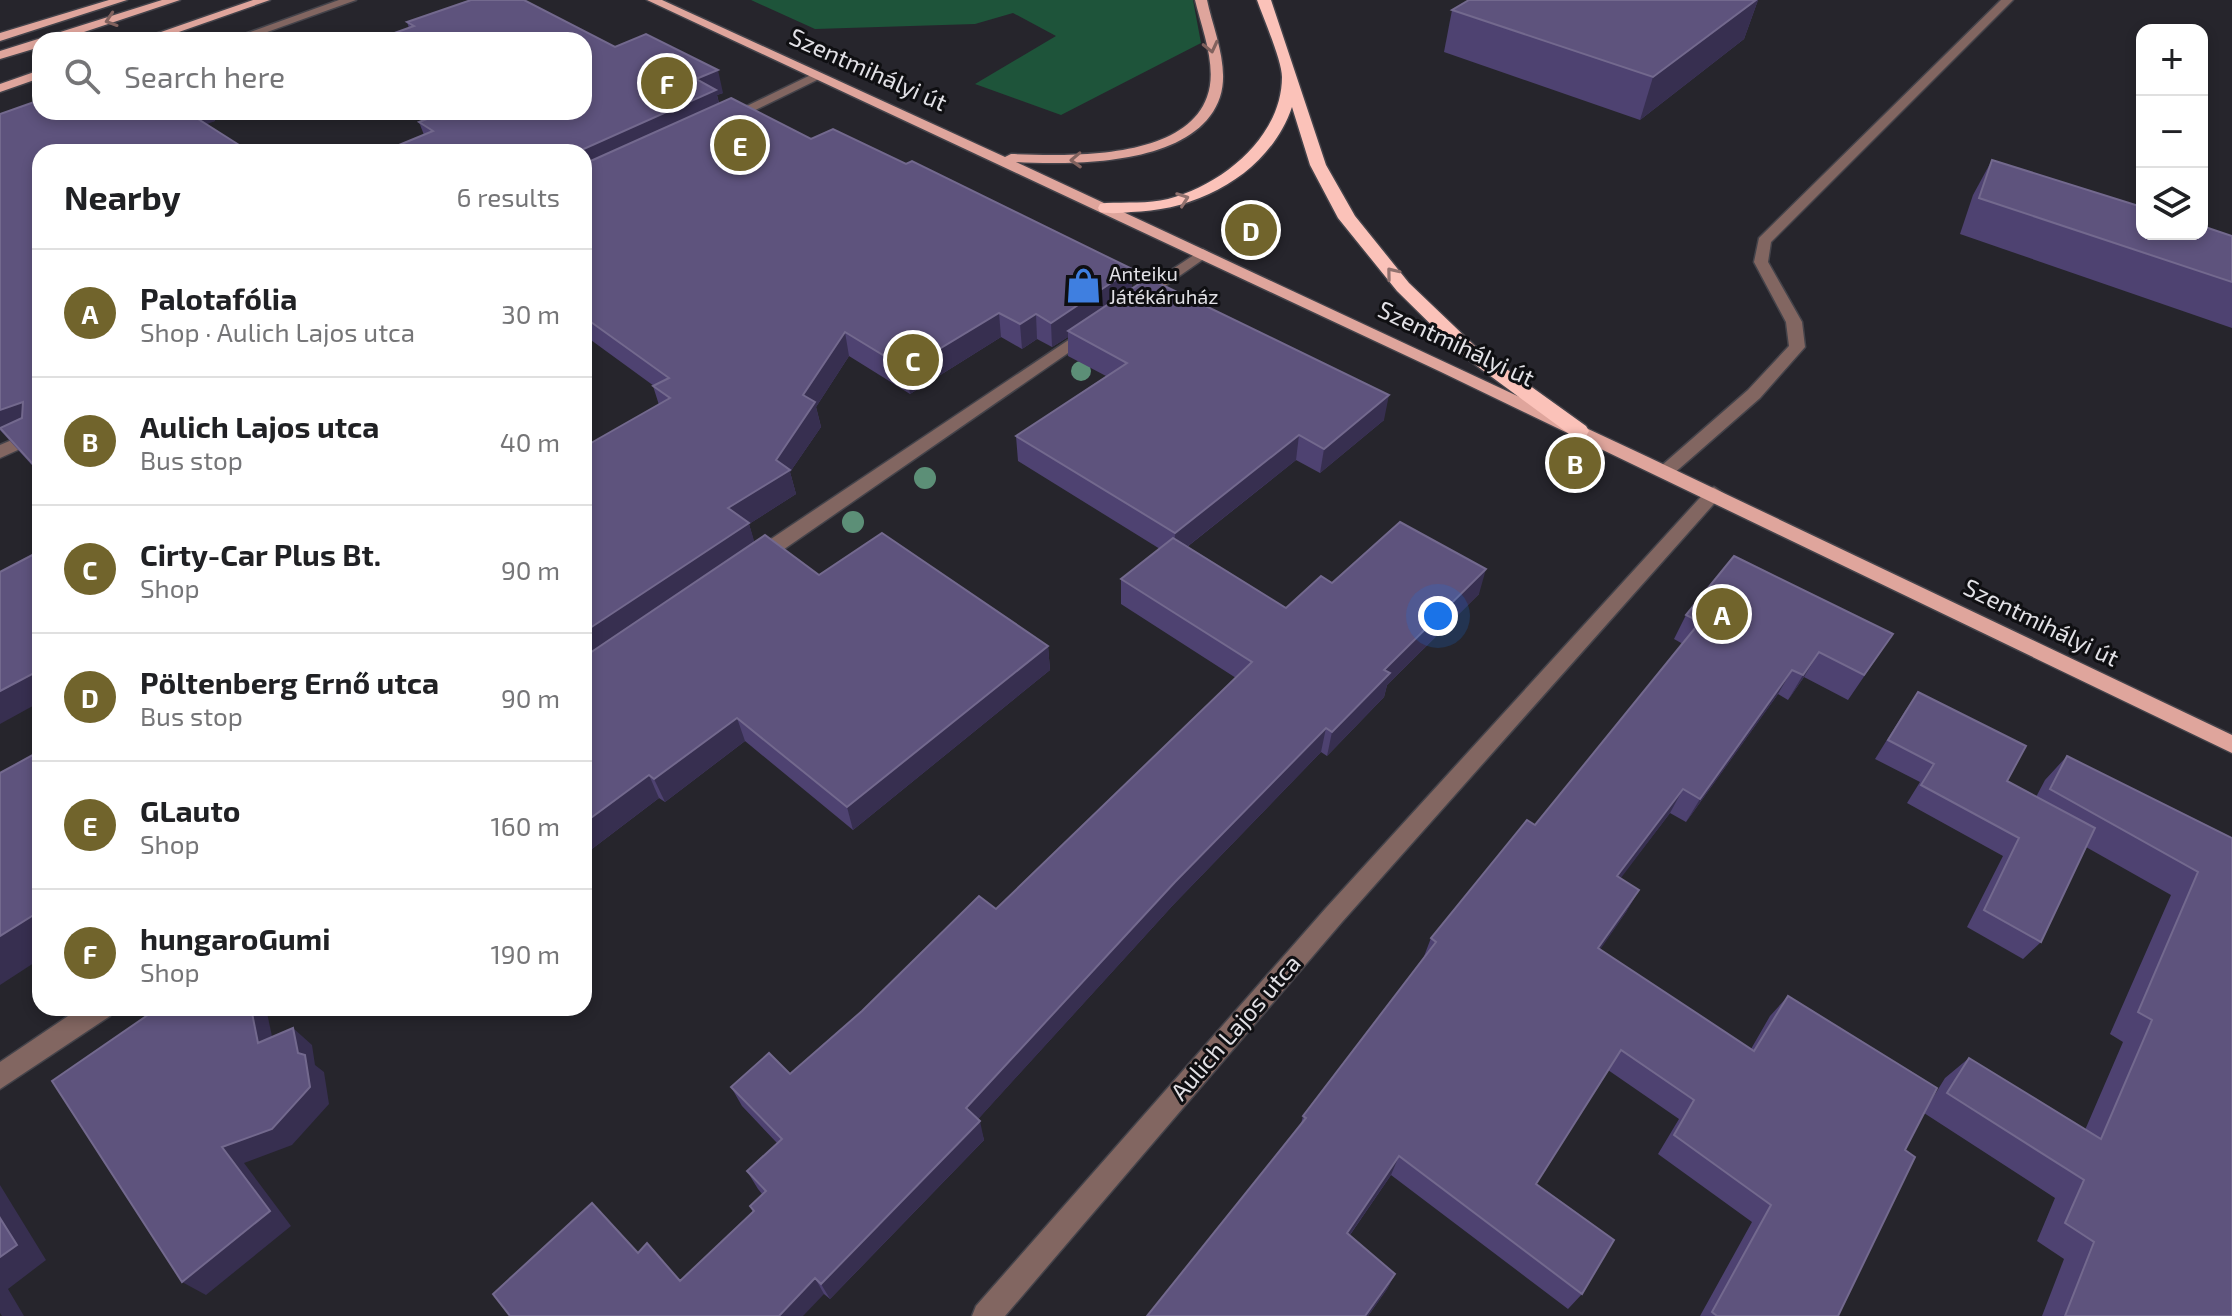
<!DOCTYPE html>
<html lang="en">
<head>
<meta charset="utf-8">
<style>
	:root { --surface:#fff; --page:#f6f6f6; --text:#202124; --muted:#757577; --line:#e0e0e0; --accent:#71642c }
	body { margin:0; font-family:"Exo 2",sans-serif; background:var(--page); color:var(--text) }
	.controls { position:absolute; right:24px; top:24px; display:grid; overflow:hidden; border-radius:16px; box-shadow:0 4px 12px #0003 }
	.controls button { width:72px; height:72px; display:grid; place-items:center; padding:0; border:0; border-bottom:2px solid var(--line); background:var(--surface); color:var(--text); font:40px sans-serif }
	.you { position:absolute; left:1438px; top:616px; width:28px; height:28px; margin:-20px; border:6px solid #fff; border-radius:50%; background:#1a73e8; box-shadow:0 0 0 12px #1a73e833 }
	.badge { display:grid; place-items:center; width:52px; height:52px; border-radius:50%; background:var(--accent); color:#fff; font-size:26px; font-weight:700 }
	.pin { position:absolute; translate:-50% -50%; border:4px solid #fff; box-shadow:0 2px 8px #0006 }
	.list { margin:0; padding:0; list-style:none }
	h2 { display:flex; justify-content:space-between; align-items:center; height:104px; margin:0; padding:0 32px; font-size:34px }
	h2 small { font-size:26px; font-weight:400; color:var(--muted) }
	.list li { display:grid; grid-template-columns:52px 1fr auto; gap:24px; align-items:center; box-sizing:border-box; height:128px; padding:0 32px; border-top:2px solid var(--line) }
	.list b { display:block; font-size:30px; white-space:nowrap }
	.list p { margin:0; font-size:26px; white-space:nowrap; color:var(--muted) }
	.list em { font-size:26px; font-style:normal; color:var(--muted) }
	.icon { flex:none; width:44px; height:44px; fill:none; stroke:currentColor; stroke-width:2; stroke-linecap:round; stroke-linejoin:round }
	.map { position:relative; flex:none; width:2232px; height:1316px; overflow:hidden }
	.search { position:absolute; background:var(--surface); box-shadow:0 4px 12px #0003; left:32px; top:32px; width:560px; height:88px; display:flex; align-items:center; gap:20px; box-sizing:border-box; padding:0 28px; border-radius:24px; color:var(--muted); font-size:30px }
	.panel { position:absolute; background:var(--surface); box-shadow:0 4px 12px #0003; left:32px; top:144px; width:560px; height:872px; border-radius:24px }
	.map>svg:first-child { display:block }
	.green { fill:#1e543a }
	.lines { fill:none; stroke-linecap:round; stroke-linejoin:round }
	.minor-casing { stroke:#44434a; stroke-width:3 }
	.major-casing { stroke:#44434a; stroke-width:3 }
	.highway-casing { stroke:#44434a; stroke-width:3 }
	.minor { fill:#826661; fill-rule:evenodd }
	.major { fill:#dfa59c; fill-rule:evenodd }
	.highway { fill:#fbc2b9; fill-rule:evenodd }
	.tree { fill:#5c8f77 }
	.wall { fill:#4e4271 }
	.shaded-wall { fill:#372f50 }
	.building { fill:#5e537d; stroke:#73698e; stroke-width:2 }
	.oneway { stroke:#81625e }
	.oneway2 { stroke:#91716e }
	.labels { text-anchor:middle; stroke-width:6; stroke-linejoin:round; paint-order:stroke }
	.far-poi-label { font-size:20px; fill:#e2e1e6; stroke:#0f0f12; text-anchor:start }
	.street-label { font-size:24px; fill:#e2e1e6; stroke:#0f0f12 }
</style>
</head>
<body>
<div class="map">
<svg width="2232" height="1316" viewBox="0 0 2232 1316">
	<rect width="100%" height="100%" fill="#26252c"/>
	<path class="green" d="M751 0H1193L1201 43 1061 115 975 84 1056 36 1013 13 975 24 815 29Z"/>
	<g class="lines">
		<defs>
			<g id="minor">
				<path d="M339 0H356L245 40H228Z"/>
				<path d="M2001 0H2013L1771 242 1768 262 1802 322 1805 347 1760 398 1672 475H1660L1657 471 1660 467 1748 390 1789 346 1786 322 1754 262 1759 238Z"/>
				<path d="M815 73 825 76 731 122 720 119Z"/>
				<path d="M1203 249 1210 253 1208 256 1142 302H1132V296Z"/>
				<path d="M1091 325 1099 330 1097 333 764 563H750L748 558 750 553Z"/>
				<path d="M40 428V440L0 458V445Z"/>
				<path d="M1714 487 1723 493 1720 497 1342 922 1005 1316H972L976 1306 1326 908 1708 489Z"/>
				<path d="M80 1008H113L110 1016 0 1089V1062Z"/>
			</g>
			<g id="major">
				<path d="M109 0H127L0 41V33Z"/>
				<path d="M162 0H180L60 40H40V47L0 59V51Z"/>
				<path d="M253 0H270L156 40H138Z"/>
				<path d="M647 0H662L1005 157 1011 154C1066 156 1184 161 1207 97 1218 68 1202 29 1195 0H1207C1213 29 1230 67 1220 97 1197 166 1075 165 1016 162L1648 457 2232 735V753L1439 371Z"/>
				<path d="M40 70V78L0 92V84Z"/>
			</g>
			<path id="highway" d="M1257 0H1271L1326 165 1355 216 1409 283 1476 347 1586 426 1589 431 1586 436H1572L1462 355 1397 291 1338 218 1310 165 1292 107C1269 174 1197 211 1131 212 1121 213 1110 214 1100 212L1098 208 1100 204 1106 203C1126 202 1148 204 1168 199 1223 185 1282 136 1282 77 1282 61 1263 17 1257 0Z"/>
		</defs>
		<use href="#minor" class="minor-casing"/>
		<use href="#major" class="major-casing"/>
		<use href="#highway" class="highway-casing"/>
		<use href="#minor" class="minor"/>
		<use href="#major" class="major"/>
		<use href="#highway" class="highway"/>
	</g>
	<g class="tree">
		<circle cx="1081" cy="371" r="10"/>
		<circle cx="925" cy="478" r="11"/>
		<circle cx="853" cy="522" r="11"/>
	</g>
	<g class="wall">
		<path d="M1469 0H1758L1744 39 1640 120 1444 52 1452 10Z"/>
		<path d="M407 22 615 47 723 93 717 95 719 103 811 139 906 164 1132 269V288L1384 420 1320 473 1296 460 1187 547 1286 608 1332 583 1479 594 1387 685 1384 697 1327 756 1321 752 1174 904 978 1119 984 1140 830 1299 824 1294 510 1316 638 1253 680 1281 753 1212 750 1206 762 1194 758 1189 747 1171 777 1143 742 1106 731 1087 790 1074 996 909 1236 678 1121 604V579L1160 549 1018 461 1016 436 1106 376 1068 356V337L1052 347 1037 339 1022 349 1001 337 910 394 849 356 816 407 821 427 790 472 796 494 749 524 754 542 819 575 1048 646 1050 670 853 830 745 741 665 802 659 798 584 855V447L659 405 653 386H654L584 335V152L424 135 419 122 437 115 432 112H584L409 28Z"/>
		<path d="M40 112H210L215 121 40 152V474L0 430V114Z"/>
		<path d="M1992 160 2232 236V328L1960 234 1973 195Z"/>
		<path d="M1686 615 1893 634 1848 700 1804 677 1788 700 1778 694 1686 822 1670 813 1620 878 1639 890 1626 912 1600 949 1751 1049 1770 1016 1788 996 1929 1104 1945 1078 1969 1058 2085 1130 2123 1042 2110 1034 2171 895 2086 847 2041 942 2023 959 1967 927 2003 856 1907 803 1920 782 1875 759 1905 711 1918 692 2007 781 2036 797 2045 780 2067 756 2232 838V1316H2042L2064 1259 2037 1241 2055 1198 1924 1113 1905 1150 1838 1316H1700L1752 1222 1658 1154 1679 1119 1608 1070 1536 1184 1582 1294 1568 1309 1391 1175 1350 1235 1395 1274 1387 1289 1368 1316H1147L1301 1124 1303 1116 1423 959 1431 938 1535 825 1683 644 1674 639Z"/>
	</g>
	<g class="shaded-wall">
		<path d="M1756 0H1758L1744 39 1640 120 1653 77Z"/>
		<path d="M718 70 723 93 717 95 721 113 584 176V152H577L696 79Z"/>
		<path d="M182 112H210L215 121 192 130Z"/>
		<path d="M1132 269V294L1068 331V337L1052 347 1051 323Z"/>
		<path d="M999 313 1001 337 910 394 906 369Z"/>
		<path d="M1036 314 1037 339 1022 349 1020 324Z"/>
		<path d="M845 332 849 356 816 407 821 427 790 472 796 494 749 524 756 547 584 663V632L728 508 776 460 803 395Z"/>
		<path d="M1389 395 1384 420 1320 473 1324 449Z"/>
		<path d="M23 402 40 423 0 428 8 438 0 429V410Z"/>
		<path d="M1299 435 1296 460 1174 557 1175 533Z"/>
		<path d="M1486 569 1479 594 1387 685 1384 697 1327 756 1332 732 1384 670Z"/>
		<path d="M40 629V639L34 632Z"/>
		<path d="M1048 646 1050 670 853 830 847 807Z"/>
		<path d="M1819 652 1804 677 1788 700 1803 675Z"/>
		<path d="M40 670V702L0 724V691Z"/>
		<path d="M1792 670 1778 694 1686 822 1700 799Z"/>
		<path d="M737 718 745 741 665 802 654 779Z"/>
		<path d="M1326 728 1321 752 1174 904 971 1127 966 1108 1175 882Z"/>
		<path d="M649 775 659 798 584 855V823Z"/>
		<path d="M1683 789 1670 813 1605 899 1617 876Z"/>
		<path d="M1639 890 1626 912 1586 970 1598 948Z"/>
		<path d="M40 911V959L0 985V936Z"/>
		<path d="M251 1008H266L277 1060 258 1043Z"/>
		<path d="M293 1028 312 1045 315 1065 324 1072 329 1104 292 1145 244 1163 291 1226 206 1295 182 1282 222 1147 298 1053Z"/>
		<path d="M980 1121 984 1140 830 1299 821 1284Z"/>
		<path d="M1399 1156 1391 1175 1340 1249 1347 1233Z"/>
		<path d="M0 1185 46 1260 8 1289 24 1316H2L0 1313Z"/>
		<path d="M1395 1274 1387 1289 1368 1316H1365Z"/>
		<path d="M815 1278 824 1294 803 1316H779Z"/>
	</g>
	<g class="building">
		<path d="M471 0H524L615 47 646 34 718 70 696 79 716 90 577 152H382L433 131 419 122 445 112H584V40H375L414 26 407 22Z"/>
		<path d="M1469 0H1756L1653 77 1452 10Z"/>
		<path d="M731 98 811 139 833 129 906 164 912 161 1132 269 1051 323 1036 314 1020 324 999 313 906 369 845 332 803 395 815 402 776 460 790 470 728 508 749 523 584 632V447L670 398 653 386 669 378 584 317V164Z"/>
		<path d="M40 100V112H187L250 152H40V472L0 428 22 418 23 402 0 410V114Z"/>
		<path d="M1992 160 2142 207V234H2202V226L2232 236V282L1979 198Z"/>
		<path d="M1148 278 1389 395 1324 449 1299 435 1175 533 1016 436 1127 363 1068 331Z"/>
		<path d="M1400 522 1486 569 1384 670 1390 673 1332 732 1326 728 1175 882 966 1108 980 1121 821 1284 815 1278 779 1316H510L493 1294 592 1203 638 1253 647 1243 680 1281 754 1211 750 1206 766 1191 747 1171 782 1139 731 1087 769 1053 790 1074 862 1011 979 896 996 909 1252 662 1121 579 1173 538 1286 608 1321 576 1332 583Z"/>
		<path d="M882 533 1048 646 847 807 737 718 654 779 649 775 584 823V657L765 535 819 575Z"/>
		<path d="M40 551V629L34 632 40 639V670L0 691V572Z"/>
		<path d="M1734 556 1893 634 1864 675 1819 652 1803 675 1792 670 1700 799 1683 789 1617 876 1639 890 1598 948 1754 1051 1788 996 1937 1088 1905 1150 1915 1157 1838 1316H1717L1712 1312 1771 1205 1674 1135 1694 1100 1621 1050 1536 1184 1614 1240 1582 1294 1399 1156 1347 1233 1395 1274 1365 1316H1147L1306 1118 1303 1116 1436 942 1431 938 1527 820 1535 825 1700 622 1686 615Z"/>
		<path d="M1918 692 2026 746 2007 781 2095 828 2041 942 1984 910 2019 838 1921 785 1934 764 1888 740Z"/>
		<path d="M40 751V911L0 936V773Z"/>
		<path d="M2067 756 2232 838V1316H2065L2094 1242 2065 1223 2084 1180 1947 1093 1969 1058 2101 1139 2152 1020 2138 1012 2198 872 2050 789Z"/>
		<path d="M158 1008H251L258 1043 293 1028 298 1053 305 1055 310 1087 272 1129 222 1147 270 1211 182 1282 52 1081Z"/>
		<path d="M0 1218 17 1245 0 1257Z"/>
	</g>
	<defs><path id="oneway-chevron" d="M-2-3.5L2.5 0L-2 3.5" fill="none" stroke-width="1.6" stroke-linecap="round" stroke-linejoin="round" transform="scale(2)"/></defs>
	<g class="oneway">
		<use href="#oneway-chevron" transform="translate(111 20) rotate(162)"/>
		<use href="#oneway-chevron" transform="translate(1211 47) rotate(77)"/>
		<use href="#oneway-chevron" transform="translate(1076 160) rotate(178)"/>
	</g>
	<g class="oneway2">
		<use href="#oneway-chevron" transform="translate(1183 199) rotate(-20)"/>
		<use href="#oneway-chevron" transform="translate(1392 273) rotate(-129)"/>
	</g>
	<defs>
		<symbol id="shop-bare" viewBox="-9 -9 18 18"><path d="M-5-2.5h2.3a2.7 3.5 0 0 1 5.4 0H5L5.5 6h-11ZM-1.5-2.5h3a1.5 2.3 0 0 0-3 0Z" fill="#3f7fe0" stroke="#0f0f12" stroke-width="2.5" paint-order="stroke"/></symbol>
	</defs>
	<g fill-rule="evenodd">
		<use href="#shop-bare" x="1058" y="260" width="51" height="51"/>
	</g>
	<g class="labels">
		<g class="far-poi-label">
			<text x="1109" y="281">Anteiku<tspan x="1109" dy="23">Játékáruház</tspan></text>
		</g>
		<g class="street-label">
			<text transform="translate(868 70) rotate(24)" y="8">Szentmihályi út</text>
			<text transform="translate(1456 344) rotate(25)" y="8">Szentmihályi út</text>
			<text transform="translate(2041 623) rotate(26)" y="8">Szentmihályi út</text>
			<text transform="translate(1236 1028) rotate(-49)" y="8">Aulich Lajos utca</text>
		</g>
	</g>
</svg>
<div class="controls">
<button>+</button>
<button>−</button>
<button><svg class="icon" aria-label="layers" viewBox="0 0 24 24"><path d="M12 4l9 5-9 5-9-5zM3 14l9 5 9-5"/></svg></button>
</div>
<div class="you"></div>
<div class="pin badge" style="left:1722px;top:614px">A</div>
<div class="pin badge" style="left:1575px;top:463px">B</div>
<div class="pin badge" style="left:913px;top:360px">C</div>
<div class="pin badge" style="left:1251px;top:230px">D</div>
<div class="pin badge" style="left:740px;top:145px">E</div>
<div class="pin badge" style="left:667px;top:83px">F</div>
<div class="search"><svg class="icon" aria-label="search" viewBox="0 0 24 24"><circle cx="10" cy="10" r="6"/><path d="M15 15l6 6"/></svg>Search here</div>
<section class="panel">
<h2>Nearby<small>6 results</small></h2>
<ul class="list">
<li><span class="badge">A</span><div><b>Palotafólia</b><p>Shop · Aulich Lajos utca</p></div><em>30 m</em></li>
<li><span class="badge">B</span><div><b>Aulich Lajos utca</b><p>Bus stop</p></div><em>40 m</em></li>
<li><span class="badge">C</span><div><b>Cirty-Car Plus Bt.</b><p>Shop</p></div><em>90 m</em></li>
<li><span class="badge">D</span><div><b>Pöltenberg Ernő utca</b><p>Bus stop</p></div><em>90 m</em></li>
<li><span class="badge">E</span><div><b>GLauto</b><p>Shop</p></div><em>160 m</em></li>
<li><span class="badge">F</span><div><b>hungaroGumi</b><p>Shop</p></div><em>190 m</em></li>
</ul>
</section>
</div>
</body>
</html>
